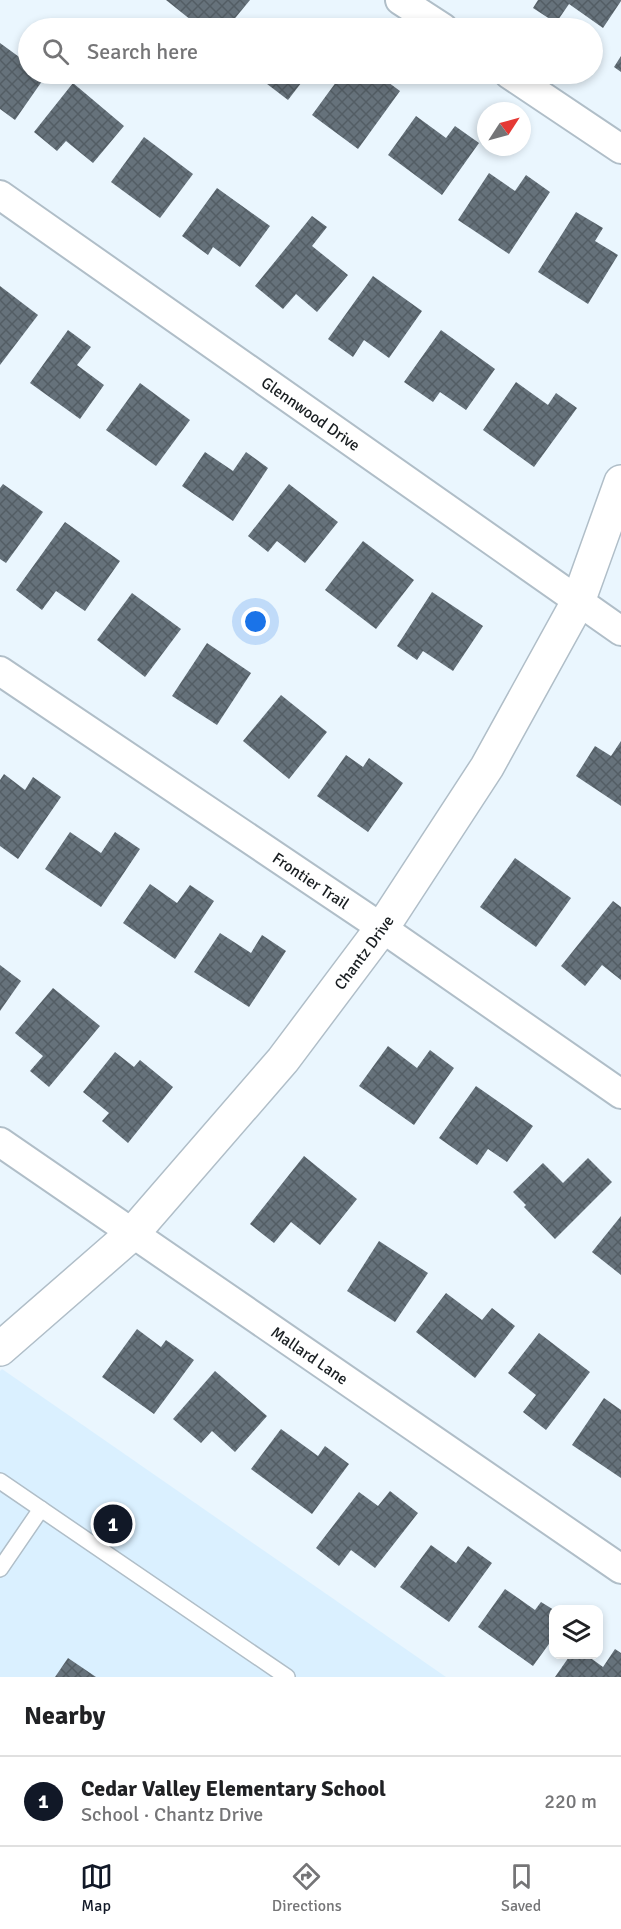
<!DOCTYPE html>
<html lang="en">
<head>
<meta charset="utf-8">
<style>
	:root { --surface:#fff; --page:#f2f2f2; --text:#202124; --muted:#757577; --line:#e0e0e0; --accent:#111827 }
	body { margin:0; font-family:Signika,sans-serif; background:var(--page); color:var(--text) }
	.controls { position:absolute; right:18px; bottom:18px; display:grid; overflow:hidden; border-radius:12px; box-shadow:0 3px 9px #0003 }
	.controls button { width:54px; height:54px; display:grid; place-items:center; padding:0; border:0; border-bottom:2px solid var(--line); background:var(--surface); color:var(--text); font:30px sans-serif }
	.compass { position:absolute; left:477px; top:102px; width:54px; height:54px; border-radius:50%; background:var(--surface); box-shadow:0 3px 9px #0003; rotate:54deg }
	.you { position:absolute; left:256px; top:622px; width:21px; height:21px; margin:-15px; border:4px solid #fff; border-radius:50%; background:#1a73e8; box-shadow:0 0 0 9px #1a73e833 }
	.badge { display:grid; place-items:center; width:39px; height:39px; border-radius:50%; background:var(--accent); color:#fff; font-size:20px; font-weight:700 }
	.pin { position:absolute; translate:-50% -50%; border:3px solid #fff; box-shadow:0 2px 6px #0006 }
	.list { margin:0; padding:0; list-style:none }
	h2 { display:flex; justify-content:space-between; align-items:center; height:78px; margin:0; padding:0 24px; font-size:26px }
	h2 small { font-size:20px; font-weight:400; color:var(--muted) }
	.list li { display:grid; grid-template-columns:39px 1fr auto; gap:18px; align-items:center; box-sizing:border-box; height:90px; padding:0 24px; border-top:2px solid var(--line) }
	.list b { display:block; font-size:22px; white-space:nowrap }
	.list p { margin:0; font-size:20px; white-space:nowrap; color:var(--muted) }
	.list em { font-size:20px; font-style:normal; color:var(--muted) }
	.icon { flex:none; width:33px; height:33px; fill:none; stroke:currentColor; stroke-width:2; stroke-linecap:round; stroke-linejoin:round }
	.map { position:relative; flex:none; width:621px; height:1677px; overflow:hidden }
	.search { position:absolute; background:var(--surface); box-shadow:0 3px 9px #0003; left:18px; right:18px; top:18px; height:66px; display:flex; align-items:center; gap:15px; box-sizing:border-box; padding:0 21px; border-radius:33px; color:var(--muted); font-size:22px }
	.sheet { height:168px; background:var(--surface) }
	nav { display:flex; justify-content:space-around; align-items:center; box-sizing:border-box; height:84px; border-top:2px solid var(--line); background:var(--surface); font-size:16px; color:var(--muted) }
	nav a { display:grid; justify-items:center; gap:3px }
	nav .on { color:var(--accent) }
	.map>svg:first-child { display:block }
	.built { fill:#daf0ff }
	.building { fill:url(#building-cross-hatch) }
	.lines { fill:none; stroke-linecap:round; stroke-linejoin:round }
	.lane-casing { stroke:#b0bec8; stroke-width:18 }
	.street-casing { stroke:#b0bec8; stroke-width:32 }
	.secondary-casing { stroke:#b0bec8; stroke-width:36 }
	.lane { stroke:#fff; stroke-width:15 }
	.street { stroke:#fff; stroke-width:28 }
	.secondary { stroke:#fff; stroke-width:33 }
	.labels { text-anchor:middle; stroke-width:6; stroke-linejoin:round; paint-order:stroke }
	.street-label { font-size:16px; fill:#191e21; stroke:#fff }
</style>
</head>
<body>
<div class="map">
<svg width="621" height="1677" viewBox="0 0 621 1677">
	<defs>
		<pattern id="building-cross-hatch" width="8" height="8" patternUnits="userSpaceOnUse" patternTransform="scale(1.5)"><rect width="8" height="8" fill="#66727b"/><path d="M0 0l8 8M0 8l8-8" fill="none" stroke="#535d64"/></pattern>
	</defs>
	<rect width="100%" height="100%" fill="#eaf6fe"/>
	<path class="built" d="M2 1369 446 1677H0V1371Z"/>
	<g class="building">
		<path d="M166 0H250L227 28H201Z"/>
		<path d="M538 0H621V1L603 28 569 4 556 23 533 8Z"/>
		<path d="M267 18 280 28H259Z"/>
		<path d="M0 43 26 62 28 59V74H47L15 120 0 109Z"/>
		<path d="M621 56V72L614 67Z"/>
		<path d="M254 74H308L288 100Z"/>
		<path d="M342 74H356L369 83 377 74 400 91 358 149 312 115Z"/>
		<path d="M73 83 124 126 93 163 66 141 57 151 34 132Z"/>
		<path d="M416 116 446 138 455 126 479 143 442 195 388 155Z"/>
		<path d="M144 137 193 174 160 218 111 182Z"/>
		<path d="M489 173 515 191 526 175 550 192 509 254 458 220Z"/>
		<path d="M217 188 270 226 240 267 213 247 208 255 182 236Z"/>
		<path d="M576 212 603 228 595 241 618 255 588 304 538 272Z"/>
		<path d="M312 216 327 227 312 246 348 275 317 312 296 294 283 309 255 286Z"/>
		<path d="M373 276 422 311 389 358 364 340 353 357 328 339Z"/>
		<path d="M0 286 38 315 0 365Z"/>
		<path d="M68 330 91 347 77 365 104 385 80 419 30 383Z"/>
		<path d="M441 330 495 369 466 410 440 392 433 402 404 382Z"/>
		<path d="M516 382 548 405 556 393 577 408 534 467 483 430Z"/>
		<path d="M140 383 190 420 156 466 106 430Z"/>
		<path d="M205 452 233 471 246 452 268 468 233 521 182 486Z"/>
		<path d="M3 484 43 512 6 563 0 559V488Z"/>
		<path d="M289 484 338 522 305 563 277 541 268 552 248 536Z"/>
		<path d="M65 522 120 561 85 611 56 591 42 610 16 590Z"/>
		<path d="M363 541 414 580 376 629 325 590Z"/>
		<path d="M432 592 483 626 453 671 423 651 417 660 397 646Z"/>
		<path d="M132 593 181 629 145 677 97 640Z"/>
		<path d="M207 643 251 673 217 725 172 696Z"/>
		<path d="M281 695 327 732 289 779 243 741Z"/>
		<path d="M621 741V806L576 776 595 746 611 756Z"/>
		<path d="M346 755 363 767 369 758 403 783 368 832 317 796Z"/>
		<path d="M4 774 25 790 33 777 61 797 18 859 0 846V780Z"/>
		<path d="M70 832 101 853 115 832 140 849 101 907 45 869Z"/>
		<path d="M515 858 571 898 536 947 480 907Z"/>
		<path d="M150 884 177 903 190 885 214 901 175 959 123 923Z"/>
		<path d="M613 901 621 907V980L602 965 585 986 561 966Z"/>
		<path d="M220 933 251 953 262 935 286 951 249 1007 194 972Z"/>
		<path d="M0 965 21 981 0 1011Z"/>
		<path d="M53 988 100 1026 49 1087 30 1071 43 1056 15 1033Z"/>
		<path d="M388 1046 417 1068 430 1050 454 1068 414 1125 359 1086Z"/>
		<path d="M115 1052 134 1067 140 1060 173 1087 128 1143 102 1121 109 1113 83 1092Z"/>
		<path d="M476 1086 533 1126 507 1162 488 1149 477 1165 439 1138Z"/>
		<path d="M304 1156 357 1199 320 1245 291 1222 274 1243 250 1224Z"/>
		<path d="M588 1158 612 1182 555 1239 524 1207 526 1205 513 1192 543 1163 563 1183Z"/>
		<path d="M621 1216V1275L592 1252Z"/>
		<path d="M379 1241 428 1273 395 1322 347 1291Z"/>
		<path d="M446 1293 482 1320 492 1308 515 1326 475 1378 416 1332Z"/>
		<path d="M137 1329 161 1347 166 1340 194 1360 154 1414 102 1377Z"/>
		<path d="M539 1333 590 1372 546 1430 523 1412 536 1395 508 1373Z"/>
		<path d="M215 1371 267 1416 235 1452 212 1431 201 1443 173 1419Z"/>
		<path d="M604 1398 621 1410V1478L572 1445Z"/>
		<path d="M281 1429 318 1456 325 1446 349 1464 312 1514 251 1469Z"/>
		<path d="M390 1491 418 1513 375 1568 351 1550 339 1566 316 1548 359 1492 378 1506Z"/>
		<path d="M431 1545 456 1563 468 1546 492 1563 449 1622 400 1587Z"/>
		<path d="M505 1589 535 1610 541 1602 554 1610V1637L533 1666 478 1627Z"/>
		<path d="M615 1649 621 1653V1677H555L571 1654H585L603 1667Z"/>
		<path d="M68 1658 96 1677H55Z"/>
	</g>
	<g class="lines">
		<defs>
			<g id="lane">
				<path d="M0 1481 287 1677"/>
				<path d="M0 1569 41 1509"/>
			</g>
			<g id="street">
				<path d="M400 0 443 28"/>
				<path d="M509 74 621 149"/>
				<path id="s1" d="M0 195 621 631"/>
				<path id="s2" d="M0 671 382 928 621 1094"/>
				<path id="s3" d="M0 1142 621 1569"/>
			</g>
			<g id="secondary">
				<path id="s4" d="M0 1349 133 1233 283 1060 382 928 487 767 578 602 621 482"/>
			</g>
		</defs>
		<use href="#lane" class="lane-casing"/>
		<use href="#street" class="street-casing"/>
		<use href="#secondary" class="secondary-casing"/>
		<use href="#lane" class="lane"/>
		<use href="#street" class="street"/>
		<use href="#secondary" class="secondary"/>
	</g>
	<g class="labels">
		<g class="street-label">
			<text dy="6" stroke="none"><textPath href="#s1" startOffset="380">Glennwood Drive</textPath></text>
			<text dy="6" stroke="none"><textPath href="#s2" startOffset="375">Frontier Trail</textPath></text>
			<text dy="6" stroke="none"><textPath href="#s4" startOffset="540">Chantz Drive</textPath></text>
			<text dy="6" stroke="none"><textPath href="#s3" startOffset="376">Mallard Lane</textPath></text>
		</g>
	</g>
</svg>
<div class="controls">
<button><svg class="icon" aria-label="layers" viewBox="0 0 24 24"><path d="M12 4l9 5-9 5-9-5zM3 14l9 5 9-5"/></svg></button>
</div>
<svg class="compass" viewBox="-18 -18 36 36"><path d="M0-13l5 13h-10z" fill="#e53935"/><path d="M0 13l5-13h-10z" fill="#757577"/></svg>
<div class="you"></div>
<div class="pin badge" style="left:113px;top:1524px">1</div>
<div class="search"><svg class="icon" aria-label="search" viewBox="0 0 24 24"><circle cx="10" cy="10" r="6"/><path d="M15 15l6 6"/></svg>Search here</div>
</div>
<section class="sheet">
<h2>Nearby<small></small></h2>
<ul class="list">
<li><span class="badge">1</span><div><b>Cedar Valley Elementary School</b><p>School · Chantz Drive</p></div><em>220 m</em></li>
</ul>
</section>
<nav>
<a class="on"><svg class="icon" aria-label="map" viewBox="0 0 24 24"><path d="M3 6l6-2 6 2 6-2v14l-6 2-6-2-6 2zM9 4v14M15 6v14"/></svg>Map</a>
<a><svg class="icon" aria-label="directions" viewBox="0 0 24 24"><path d="M12 3l9 9-9 9-9-9zM9 14v-3h6M13 9l2 2-2 2"/></svg>Directions</a>
<a><svg class="icon" aria-label="saved" viewBox="0 0 24 24"><path d="M7 4h10v16l-5-4-5 4z"/></svg>Saved</a>
</nav>
</body>
</html>
